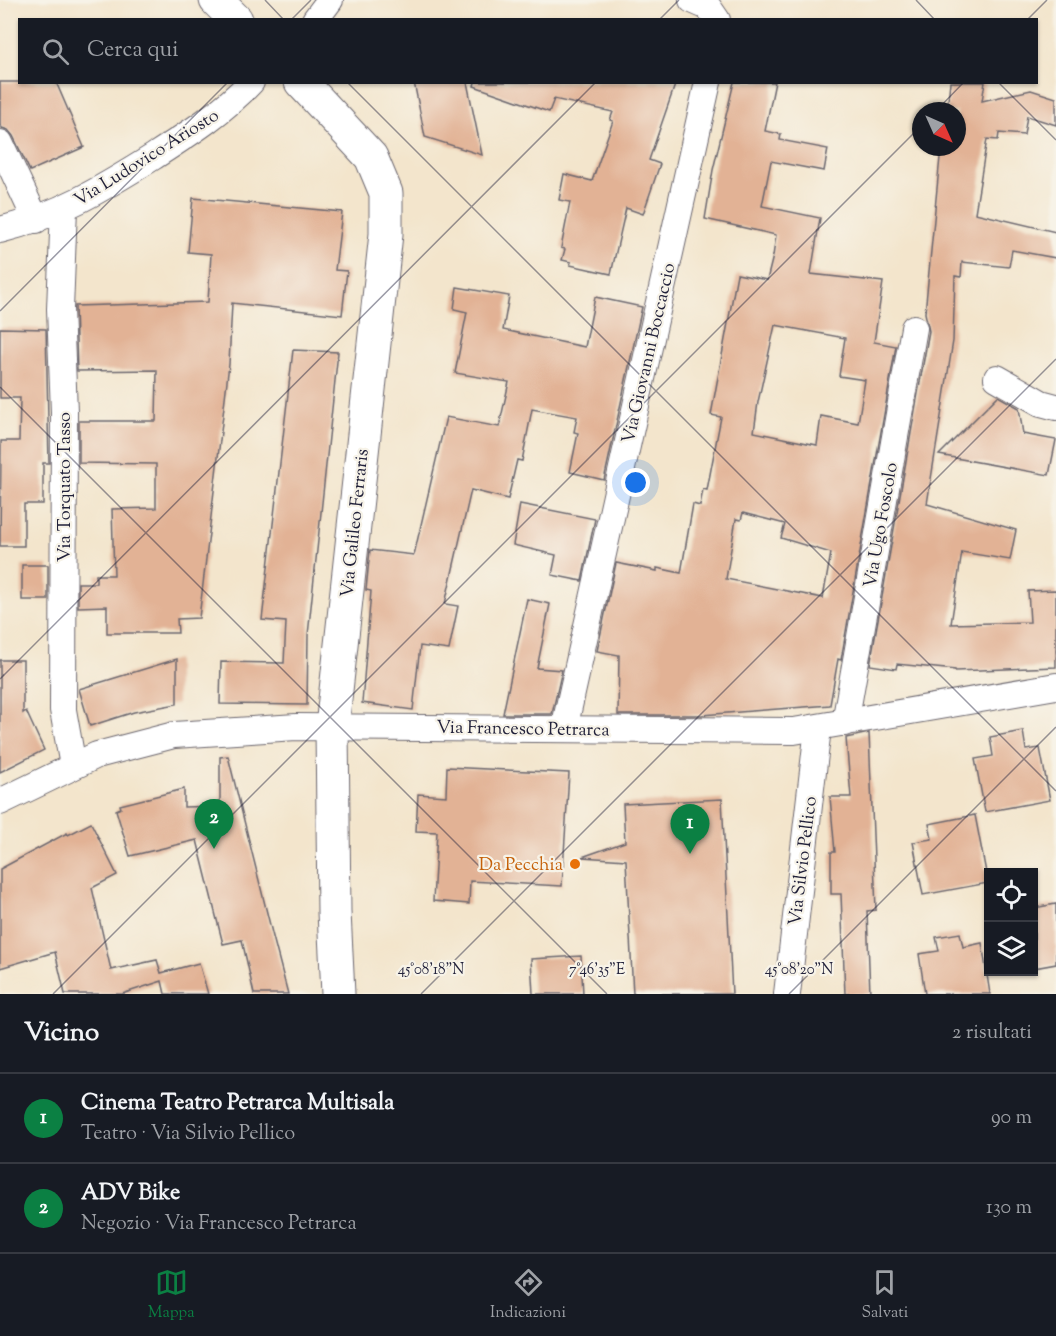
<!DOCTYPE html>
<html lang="it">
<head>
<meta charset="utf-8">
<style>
	:root { --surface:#171b24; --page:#242831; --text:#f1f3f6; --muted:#9ea1a6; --line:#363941; --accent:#0b8043 }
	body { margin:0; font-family:"Sorts Mill Goudy",serif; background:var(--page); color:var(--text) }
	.controls { position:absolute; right:18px; bottom:18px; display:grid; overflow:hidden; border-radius:0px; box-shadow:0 2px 4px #0004 }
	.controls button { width:54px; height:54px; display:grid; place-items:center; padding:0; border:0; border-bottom:2px solid var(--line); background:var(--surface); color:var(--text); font:30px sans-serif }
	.compass { position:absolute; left:912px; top:102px; width:54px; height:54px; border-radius:50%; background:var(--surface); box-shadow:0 2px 4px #0004; rotate:135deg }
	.you { position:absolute; left:636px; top:483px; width:21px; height:21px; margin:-15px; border:4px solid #fff; border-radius:50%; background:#1a73e8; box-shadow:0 0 0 9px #1a73e833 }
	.badge { display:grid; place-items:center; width:39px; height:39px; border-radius:50%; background:var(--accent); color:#fff; font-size:20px; font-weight:700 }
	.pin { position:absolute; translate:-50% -50px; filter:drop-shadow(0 2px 3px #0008) }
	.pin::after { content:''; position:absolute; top:32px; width:21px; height:18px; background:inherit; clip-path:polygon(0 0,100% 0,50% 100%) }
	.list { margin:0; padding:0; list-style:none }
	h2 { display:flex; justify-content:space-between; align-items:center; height:78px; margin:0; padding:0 24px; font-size:26px }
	h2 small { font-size:20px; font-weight:400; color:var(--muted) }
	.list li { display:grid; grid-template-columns:39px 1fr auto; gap:18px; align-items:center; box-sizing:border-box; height:90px; padding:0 24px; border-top:2px solid var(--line) }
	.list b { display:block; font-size:22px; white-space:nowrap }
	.list p { margin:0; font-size:20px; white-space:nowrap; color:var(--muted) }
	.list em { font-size:20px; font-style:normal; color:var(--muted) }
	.icon { flex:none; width:33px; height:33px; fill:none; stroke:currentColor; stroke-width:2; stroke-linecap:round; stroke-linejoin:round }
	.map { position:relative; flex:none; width:1056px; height:994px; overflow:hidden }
	.search { position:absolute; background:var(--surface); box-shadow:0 2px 4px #0004; left:18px; right:18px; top:18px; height:66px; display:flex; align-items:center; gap:15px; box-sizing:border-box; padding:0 21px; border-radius:0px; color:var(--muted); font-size:22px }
	.sheet { height:258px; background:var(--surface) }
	nav { display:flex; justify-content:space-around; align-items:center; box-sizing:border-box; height:84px; border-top:2px solid var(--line); background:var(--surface); font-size:16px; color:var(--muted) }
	nav a { display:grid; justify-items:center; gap:3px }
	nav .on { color:var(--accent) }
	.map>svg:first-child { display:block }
	.building { fill:#e2b295; fill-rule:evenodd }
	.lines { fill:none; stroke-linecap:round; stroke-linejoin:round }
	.minor-casing { stroke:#6b666e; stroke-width:28 }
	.secondary-casing { stroke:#6b666e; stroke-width:35 }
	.minor { stroke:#fff; stroke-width:26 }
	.secondary { stroke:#fff; stroke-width:33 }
	.ticks { fill:none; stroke:#22223b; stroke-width:1.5; stroke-opacity:0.45 }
	.food-dot { fill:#e8710a; stroke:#f7f3e8; stroke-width:2 }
	.labels { text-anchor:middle; stroke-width:4.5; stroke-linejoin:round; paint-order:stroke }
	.street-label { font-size:18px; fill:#22223b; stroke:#f7f3e8 }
	.food-label { font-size:18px; fill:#c56008; stroke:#f7f3e8; text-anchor:end }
	.ticks-label { font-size:15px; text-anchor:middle; fill:#22223b; stroke:#f7f3e8; stroke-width:4.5; stroke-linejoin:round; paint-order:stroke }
</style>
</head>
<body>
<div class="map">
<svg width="1056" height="994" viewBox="0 0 1056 994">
	<rect width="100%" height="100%" fill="#f7f3e8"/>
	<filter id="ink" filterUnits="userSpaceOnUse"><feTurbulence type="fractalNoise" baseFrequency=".0167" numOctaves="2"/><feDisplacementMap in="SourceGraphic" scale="12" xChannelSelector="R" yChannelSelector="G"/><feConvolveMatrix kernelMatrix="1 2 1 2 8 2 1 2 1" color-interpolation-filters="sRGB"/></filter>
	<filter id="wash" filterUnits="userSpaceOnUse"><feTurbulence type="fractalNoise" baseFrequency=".008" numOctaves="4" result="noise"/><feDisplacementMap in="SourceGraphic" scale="24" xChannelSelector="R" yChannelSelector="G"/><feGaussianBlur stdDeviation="1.35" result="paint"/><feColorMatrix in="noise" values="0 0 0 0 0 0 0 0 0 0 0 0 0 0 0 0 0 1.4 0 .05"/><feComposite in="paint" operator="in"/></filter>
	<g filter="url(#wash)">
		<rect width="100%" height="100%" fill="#f3e5cc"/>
		<g id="blocks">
			<g class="building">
				<path d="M0 82H56L84 147 30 171 13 136 8 130 2 128 0 125Z"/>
				<path d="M414 82H467L482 155 425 137Z"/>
				<path d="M475 82H676L649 160 660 164 643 214 626 208 611 274 570 265 571 262 562 260 565 249 561 248 570 202 559 200 564 174 592 181 613 121 610 120 613 112 554 99 549 112 474 86Z"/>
				<path d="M734 82H775L765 131 781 134 780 140 828 149 824 171 771 161 762 206 820 218 811 274 883 282 874 342 896 346 841 660 838 659 830 705 702 715H618L619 655 597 651 616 563 657 571V568L681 573 693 504 700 506 703 489 707 490 721 417 711 415 737 274 767 280 773 256 776 235 705 219 713 170ZM775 325 845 338 839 376 865 380 858 423 821 416 817 445 754 432 758 402ZM743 513 785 524 781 538 831 553 823 598 726 579 736 519 741 520Z"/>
				<path d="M950 82H985L982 101 1031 90 1056 98V125L1027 116 1024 135 999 133 998 140 987 139 975 213 1056 232V258L1012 250 1009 267 962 262 961 277 955 276 953 341 927 504 1016 530 1010 560 962 552 951 624 1030 622 1028 591 1056 590V667L955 671V670L897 664 896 669 870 665 929 331 925 313 941 147H957V111H947Z"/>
				<path d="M193 198 342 212 335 270 347 271 342 315 232 303 229 364 199 618 177 619 178 633H107V606L78 607V583H96V575H114L112 509 156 508V464L79 463V421H156L157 370 77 371 75 306 208 302 211 254 188 252Z"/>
				<path d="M457 287 509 296 503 330 585 347 595 297 642 307 604 480 570 472 578 433 574 432 577 417 532 409 522 461 517 460 508 499 471 490 445 604 458 606 449 650 420 646 413 710 362 703 371 591 366 590 370 550 414 555 446 417 499 427 509 382 455 373 467 312 454 309Z"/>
				<path d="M0 328 46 329 49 463H43V504H24V546H0L1 441H19L20 398H0Z"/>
				<path d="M293 350 338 352 308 635 307 705 220 704 221 662 284 663 286 622 262 620Z"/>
				<path d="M998 396 1019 408 1023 434 1056 440 1049 475 939 455Z"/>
				<path d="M520 504 595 519 582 581 552 575 556 555 513 545Z"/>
				<rect x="22" y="565" width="26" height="35"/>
				<path d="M527 599 550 604 537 668 562 670 552 714H503Z"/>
				<path d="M177 659V704L134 712 90 726 79 689Z"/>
				<path d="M0 660H23V713L26 711 44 750 0 772Z"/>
				<path d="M1023 731 1026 750 1040 748 1050 800 985 812 975 759 993 756 990 737Z"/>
				<path d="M869 733 876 910 867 911 870 994H845L841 894H831V852H835L830 797H851L846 738Z"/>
				<path d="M228 756 272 933 288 994H254L242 940 223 944 197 840 130 856 116 810 121 808 120 805 184 789V807L220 806V757Z"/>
				<path d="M447 767 569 773 562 886 470 881 469 904 433 901 437 832 416 831 418 794 446 796Z"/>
				<path d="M722 799 732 994H633L626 860 582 857 625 842 623 804Z"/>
				<path d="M975 815 988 883 923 895 913 842 932 839 929 824Z"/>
				<path d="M91 823 117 875 92 888 111 970 157 960 161 973 199 963 208 994H165L162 981 122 994H65L55 952 0 968V869L67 833 68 835Z"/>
				<path d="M1056 904V964L1034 968V908Z"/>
				<path d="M960 933 963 947 982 943 990 994H925L919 954 939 951 936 937Z"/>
				<path d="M581 956 583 994H533L531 959Z"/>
			</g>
		</g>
	</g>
	<g filter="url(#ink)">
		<use href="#blocks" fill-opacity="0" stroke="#6b666e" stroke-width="1.5"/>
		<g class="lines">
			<defs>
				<g id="minor">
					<path d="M692 0 708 7 717 20"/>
					<path d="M315 20 330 0"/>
					<path d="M0 143 36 220"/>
					<path d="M64 208 60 309 64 412 63 710 73 766"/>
					<path d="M0 230C59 215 102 189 153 157 187 135 223 112 251 82"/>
					<path d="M997 378 1041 403 1056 407"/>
					<path d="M845 723 914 328"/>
					<path d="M564 729 708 82"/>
					<path d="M0 802 97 755 174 735 296 727 794 731 1056 686"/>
					<path d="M787 994 818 728"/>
				</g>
				<g id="secondary">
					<path d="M216 0 236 20"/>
					<path d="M301 82 371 157 386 193V234L332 727 334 912 338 994"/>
				</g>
			</defs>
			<use href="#minor" class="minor-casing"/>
			<use href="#secondary" class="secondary-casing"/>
			<use href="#minor" class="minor"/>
			<use href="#secondary" class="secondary"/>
		</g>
	</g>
	<path class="ticks" d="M265 0 284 20M916 0 935 20M291 20 311 0M659 20 679 0M1027 20 1047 0M347 82 1056 791M998 82 1056 140M936 111 964 82M0 311 228 82M0 387 607 994M0 679 596 82M53 994 921 126M421 994 1056 359M789 994 1056 727"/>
	<circle class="food-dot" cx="575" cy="864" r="6"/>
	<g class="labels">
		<g class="street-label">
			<text transform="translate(146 157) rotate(-32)" y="6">Via Ludovico Ariosto</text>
			<text transform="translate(648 353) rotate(-77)" y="6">Via Giovanni Boccaccio</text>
			<text transform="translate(64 487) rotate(-90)" y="6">Via Torquato Tasso</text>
			<text transform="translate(354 523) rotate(-84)" y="6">Via Galileo Ferraris</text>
			<text transform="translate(880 525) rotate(-80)" y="6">Via Ugo Foscolo</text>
			<text transform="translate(523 728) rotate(1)" y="6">Via Francesco Petrarca</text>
			<text transform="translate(802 861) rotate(-83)" y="6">Via Silvio Pellico</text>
		</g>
		<g class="food-label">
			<text x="563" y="870">Da Pecchia</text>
		</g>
	</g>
	<g class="ticks-label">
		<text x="799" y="974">45°08'20"N</text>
		<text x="431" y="974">45°08'18"N</text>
		<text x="597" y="974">7°46'35"E</text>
	</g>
</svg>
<div class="controls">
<button><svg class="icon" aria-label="locate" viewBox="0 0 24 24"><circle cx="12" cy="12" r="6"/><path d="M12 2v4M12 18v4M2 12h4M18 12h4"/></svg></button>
<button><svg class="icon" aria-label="layers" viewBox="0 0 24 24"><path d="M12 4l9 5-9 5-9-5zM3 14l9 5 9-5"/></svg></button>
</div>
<svg class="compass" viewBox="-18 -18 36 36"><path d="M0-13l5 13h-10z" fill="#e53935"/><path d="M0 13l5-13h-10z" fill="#9ea1a6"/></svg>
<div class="you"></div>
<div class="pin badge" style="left:690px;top:854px">1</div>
<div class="pin badge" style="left:214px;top:849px">2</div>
<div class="search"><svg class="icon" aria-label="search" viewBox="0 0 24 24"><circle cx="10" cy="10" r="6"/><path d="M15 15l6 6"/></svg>Cerca qui</div>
</div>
<section class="sheet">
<h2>Vicino<small>2 risultati</small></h2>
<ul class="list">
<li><span class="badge">1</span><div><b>Cinema Teatro Petrarca Multisala</b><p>Teatro · Via Silvio Pellico</p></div><em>90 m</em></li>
<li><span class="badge">2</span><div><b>ADV Bike</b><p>Negozio · Via Francesco Petrarca</p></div><em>130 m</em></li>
</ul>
</section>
<nav>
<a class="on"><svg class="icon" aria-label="map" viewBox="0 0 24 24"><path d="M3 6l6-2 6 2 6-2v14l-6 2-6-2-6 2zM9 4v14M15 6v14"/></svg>Mappa</a>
<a><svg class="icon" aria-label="directions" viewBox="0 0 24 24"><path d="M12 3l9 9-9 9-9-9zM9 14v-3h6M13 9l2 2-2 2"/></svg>Indicazioni</a>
<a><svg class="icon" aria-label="saved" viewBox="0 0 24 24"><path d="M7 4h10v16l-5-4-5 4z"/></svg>Salvati</a>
</nav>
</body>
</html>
